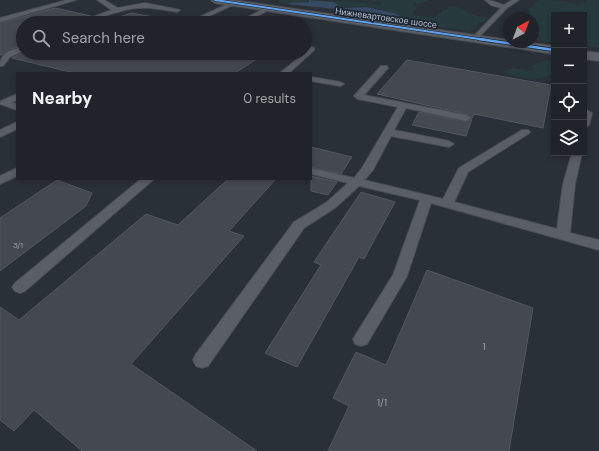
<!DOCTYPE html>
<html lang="en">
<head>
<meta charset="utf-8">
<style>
	:root { --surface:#20242a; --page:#2d3036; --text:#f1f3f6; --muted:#a2a4a8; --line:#3d4147 }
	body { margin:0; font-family:"DM Sans",sans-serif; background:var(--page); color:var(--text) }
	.controls { position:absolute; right:12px; top:12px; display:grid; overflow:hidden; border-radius:0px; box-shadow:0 2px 6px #0003 }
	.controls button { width:36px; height:36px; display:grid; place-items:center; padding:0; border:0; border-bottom:1px solid var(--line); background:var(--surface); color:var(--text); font:20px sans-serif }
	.compass { position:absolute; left:503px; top:12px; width:36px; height:36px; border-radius:50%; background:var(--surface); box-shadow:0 2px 6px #0003; rotate:41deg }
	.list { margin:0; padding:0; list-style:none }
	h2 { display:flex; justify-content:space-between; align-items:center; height:52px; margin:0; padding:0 16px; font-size:17px }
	h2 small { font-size:13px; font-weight:400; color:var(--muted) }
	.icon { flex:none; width:22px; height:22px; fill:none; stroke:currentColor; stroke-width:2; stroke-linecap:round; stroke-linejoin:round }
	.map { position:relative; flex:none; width:599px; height:451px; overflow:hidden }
	.search { position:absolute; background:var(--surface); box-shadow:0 2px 6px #0003; left:16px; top:16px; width:296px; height:44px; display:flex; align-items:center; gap:10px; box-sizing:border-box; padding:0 14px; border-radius:22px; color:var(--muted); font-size:15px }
	.panel { position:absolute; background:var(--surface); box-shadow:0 2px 6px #0003; left:16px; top:72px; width:296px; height:108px; border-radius:0px }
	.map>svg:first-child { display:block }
	.green { fill:#273a3e }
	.water { fill:#384963 }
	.building { fill:#444950; stroke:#52575f }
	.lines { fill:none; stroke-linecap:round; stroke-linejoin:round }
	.service-casing { stroke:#484c53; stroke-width:2 }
	.tertiary-casing { stroke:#484c53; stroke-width:2 }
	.service { fill:#5a5e66; fill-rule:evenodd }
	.tertiary { fill:#5a5e66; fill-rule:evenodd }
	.cycleway-far1-casing { stroke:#1d2633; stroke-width:3 }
	.cycleway-casing { stroke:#1d2633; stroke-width:4 }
	.cycleway-far1 { stroke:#60a3ed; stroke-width:2 }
	.cycleway { stroke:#60a3ed; stroke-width:2.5 }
	.labels { text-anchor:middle; stroke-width:3.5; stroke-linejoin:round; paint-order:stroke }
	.number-label { font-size:8px; fill:#989fab }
	.far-street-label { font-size:9px; fill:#b4bcc9; stroke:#1d2633 }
	.near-number-label { font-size:10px; fill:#989fab }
</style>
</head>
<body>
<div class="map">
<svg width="599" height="451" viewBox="0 0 599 451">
	<rect width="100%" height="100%" fill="#2a3038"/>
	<g class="green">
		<path d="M279 0H309V2L305 3 290 2 288 4 362 14 358 15 281 3 278 1Z"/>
		<path d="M326 0 360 2 382 5 380 2 361 0H430L421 3H412L417 8 413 12V15L433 18 441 13 442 10 448 9 449 6 457 7 470 14 485 18 486 21 478 23 476 28 469 31 425 25 426 20C411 21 406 18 393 13 377 6 358 6 341 8L334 2Z"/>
		<path d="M540 0C550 0 569 0 576 5L586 3 588 0H599V48L584 46V15H554V41L544 42 533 39V18L514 17 529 13 530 8Z"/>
		<path d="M542 61H552L553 73C536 84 519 76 501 72L513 68 535 72 532 66Z"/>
	</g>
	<path class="water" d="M309 0 334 2 341 8 366 7 394 13 408 20 406 21 335 9 287 4C294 0 302 4 309 2Z"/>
	<g class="building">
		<path d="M55 8 91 16 75 23H23V46L10 49 2 55H0V23Z"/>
		<path d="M131 13 160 18 188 23H88L102 18 111 20Z"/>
		<path d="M23 53H266L235 73H74L12 58Z"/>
		<path d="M407 60 551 85 543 128 474 114 472 118 466 114 377 94Z"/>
		<path d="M419 112 466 122 472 119 466 136 412 125Z"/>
		<path d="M311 147 352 157 341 174 311 167Z"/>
		<path d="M311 176 337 182 328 195 311 191Z"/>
		<path d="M228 179H276L229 231 244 236 131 364 257 451H82L34 410 14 431 0 420V307L19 320 146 214 178 225Z"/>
		<path d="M57 180 92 193 86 206 0 271V218Z"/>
		<path d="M361 192 395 202 364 259 359 257 297 367 265 353 321 265 314 262Z"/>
		<path d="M427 270 533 308 509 451H328L349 406 333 398 356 352 386 365Z"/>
	</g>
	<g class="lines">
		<defs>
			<g id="service">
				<path d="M67 0H76L0 22V18Z"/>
				<path d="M97 0H104L118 8 145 3 180 10 177 12C154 8 141 5 118 12 104 15 91 23 76 23L112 10Z"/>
				<path d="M485 0C492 0 497 3 504 5L512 0H519L507 8 476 40H472V38L501 8 491 5Z"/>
				<path d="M232 2 237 3 196 22 191 21Z"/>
				<path d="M267 7 272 8 245 23H237Z"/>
				<path d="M23 47V51L10 57 3 66H0C0 52 11 50 23 47Z"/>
				<path d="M312 47 314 48V50L289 73H280Z"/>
				<path d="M381 66H387L388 68 364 95 466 115 471 118 466 121 406 108 394 130 449 141 454 144 449 147 391 136 373 170 364 180 443 199 459 168 522 130H528L530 132 528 134 468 172 454 202 557 229 563 184 572 153H582L575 184 570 233 599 240V250L431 203 407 276 367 344 361 346 355 344 353 339 393 275 420 200 359 186 335 208 304 228 208 366 202 368 196 366 193 360 196 354 294 222 327 202 348 183 311 174V168L354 178 362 168 398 107 358 99 354 96Z"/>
				<path d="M311 77 340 82 344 84 340 86 311 81Z"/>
				<path d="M17 94V100L12 103 17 104V110L0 104 1 101Z"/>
				<path d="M587 110 592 113 589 125 584 128V111Z"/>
				<path d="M17 122V129L0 137V130Z"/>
				<path d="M17 168V176L0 184V176Z"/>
				<path d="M141 179H154L25 291 20 293 15 291 12 287 15 283Z"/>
			</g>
			<g id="tertiary">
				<path d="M211 0H233L509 40V42H523L554 46V54L215 3Z"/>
				<path d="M584 51 599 53V61L584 59Z"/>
			</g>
		</defs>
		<use href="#service" class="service-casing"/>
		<use href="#tertiary" class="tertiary-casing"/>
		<use href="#service" class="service"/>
		<use href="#tertiary" class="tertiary"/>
		<defs>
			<path id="cycleway-far1" d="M215 0 486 40"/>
			<path id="cycleway" d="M479 39 554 50"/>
		</defs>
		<use href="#cycleway-far1" class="cycleway-far1-casing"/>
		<use href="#cycleway" class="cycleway-casing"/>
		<use href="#cycleway-far1" class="cycleway-far1"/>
		<use href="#cycleway" class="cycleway"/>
	</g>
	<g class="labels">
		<g class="number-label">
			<text x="18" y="248">3/1</text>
		</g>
		<g class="far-street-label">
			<text transform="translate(386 18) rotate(8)" y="3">Нижневартовское шоссе</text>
		</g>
		<g class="near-number-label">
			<text x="484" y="350">1</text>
			<text x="382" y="406">1/1</text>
		</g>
	</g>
</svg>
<div class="controls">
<button>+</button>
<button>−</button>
<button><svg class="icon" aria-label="locate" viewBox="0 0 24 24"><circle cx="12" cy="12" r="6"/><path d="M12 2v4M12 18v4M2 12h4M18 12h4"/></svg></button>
<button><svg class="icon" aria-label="layers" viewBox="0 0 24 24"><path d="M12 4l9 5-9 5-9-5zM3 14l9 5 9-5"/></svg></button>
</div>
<svg class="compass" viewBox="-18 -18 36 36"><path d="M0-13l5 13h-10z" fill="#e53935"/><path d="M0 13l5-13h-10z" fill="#a2a4a8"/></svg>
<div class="search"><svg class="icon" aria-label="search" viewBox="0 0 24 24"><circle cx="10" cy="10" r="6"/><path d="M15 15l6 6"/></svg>Search here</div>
<section class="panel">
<h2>Nearby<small>0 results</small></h2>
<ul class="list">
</ul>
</section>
</div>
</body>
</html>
